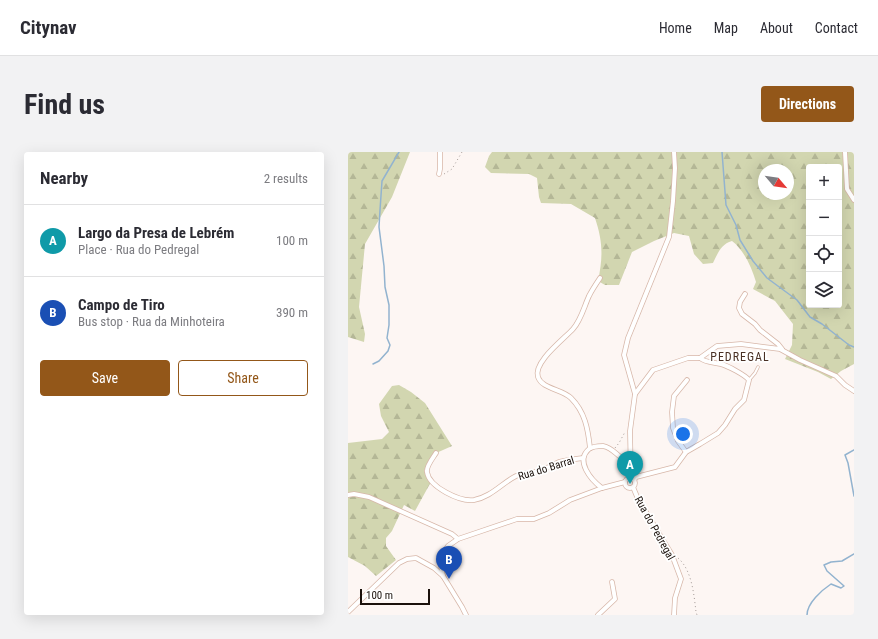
<!DOCTYPE html>
<html lang="en">
<head>
<meta charset="utf-8">
<style>
	:root { --surface:#fff; --page:#f2f2f3; --text:#2b2b33; --muted:#7c7c81; --line:#e1e1e2; --accent:#935719 }
	body { margin:0; font-family:"Roboto Condensed",sans-serif; background:var(--page); color:var(--text) }
	.controls { position:absolute; right:12px; top:12px; display:grid; overflow:hidden; border-radius:4px; box-shadow:0 4px 16px #0002 }
	.controls button { width:36px; height:36px; display:grid; place-items:center; padding:0; border:0; border-bottom:1px solid var(--line); background:var(--surface); color:var(--text); font:20px sans-serif }
	.compass { position:absolute; left:410px; top:12px; width:36px; height:36px; border-radius:50%; background:var(--surface); box-shadow:0 4px 16px #0002; rotate:119deg }
	.scale { position:absolute; left:12px; bottom:10px; width:70px; box-sizing:border-box; padding-left:4px; border:2px solid #1b110b; border-top:0; font-size:11px; line-height:14px; white-space:nowrap; color:#1b110b; -webkit-text-stroke:3px #fff; paint-order:stroke }
	.you { position:absolute; left:335px; top:282px; width:14px; height:14px; margin:-10px; border:3px solid #fff; border-radius:50%; background:#1a73e8; box-shadow:0 0 0 6px #1a73e833 }
	.badge { display:grid; place-items:center; width:26px; height:26px; border-radius:50%; background:var(--accent); color:#fff; font-size:13px; font-weight:700 }
	.pin { position:absolute; translate:-50% -33px; filter:drop-shadow(0 1px 2px #0008) }
	.pin::after { content:''; position:absolute; top:21px; width:14px; height:12px; background:inherit; clip-path:polygon(0 0,100% 0,50% 100%) }
	.list { margin:0; padding:0; list-style:none }
	h2 { display:flex; justify-content:space-between; align-items:center; height:52px; margin:0; padding:0 16px; font-size:17px }
	h2 small { font-size:13px; font-weight:400; color:var(--muted) }
	.list li { display:grid; grid-template-columns:26px 1fr auto; gap:12px; align-items:center; box-sizing:border-box; height:72px; padding:0 16px; border-top:1px solid var(--line) }
	.list b { display:block; font-size:15px; white-space:nowrap }
	.list p { margin:0; font-size:13px; white-space:nowrap; color:var(--muted) }
	.list em { font-size:13px; font-style:normal; color:var(--muted) }
	.actions { display:flex; gap:8px; padding:12px 16px }
	.actions a { flex:1; padding:9px 0; border:1px solid var(--accent); border-radius:4px; text-align:center; font-size:14px; color:var(--accent) }
	.actions .main { background:var(--accent); color:#fff }
	.icon { flex:none; width:22px; height:22px; fill:none; stroke:currentColor; stroke-width:2; stroke-linecap:round; stroke-linejoin:round }
	.map { position:relative; flex:none; width:506px; height:463px; overflow:hidden; border-radius:4px }
	header { display:flex; align-items:center; gap:24px; box-sizing:border-box; height:56px; padding:0 20px; background:var(--surface); border-bottom:1px solid var(--line) }
	header strong { font-size:19px }
	nav { display:flex; gap:22px; margin-inline-start:auto; font-size:14px }
	.intro { display:flex; align-items:center; justify-content:space-between; box-sizing:border-box; height:96px; padding:0 24px }
	h1 { margin:0; font-size:28px }
	.button { padding:10px 18px; border-radius:4px; background:var(--accent); color:#fff; font-size:14px; font-weight:700 }
	main { display:flex; gap:24px; padding:0 24px }
	aside { flex:1; background:var(--surface); border-radius:4px; box-shadow:0 4px 16px #0002 }
	.map>svg:first-child { display:block }
	.forest { fill:url(#forest-firs); fill-rule:evenodd }
	.lines { fill:none; stroke-linecap:round; stroke-linejoin:round }
	.stream { stroke:#92b3cf; stroke-width:1.5 }
	.service-casing { stroke:#d7b7a9; stroke-width:3.5 }
	.minor-casing { stroke:#d7b7a9; stroke-width:5.5 }
	.path { stroke:#a39a96; stroke-width:1; stroke-dasharray:1 3; stroke-linecap:butt }
	.service { stroke:#fff; stroke-width:2 }
	.minor { stroke:#fff; stroke-width:4 }
	.labels { text-anchor:middle; stroke-width:3.5; stroke-linejoin:round; paint-order:stroke }
	.street-label { font-size:11px; fill:#1b110b; stroke:#fff }
	.neighbourhood-label { font-size:12px; letter-spacing:1px; fill:#493024; stroke:#fff }
</style>
</head>
<body>
<header>
<strong>Citynav</strong>
<nav><a>Home</a><a>Map</a><a>About</a><a>Contact</a></nav>
</header>
<div class="intro"><h1>Find us</h1><a class="button">Directions</a></div>
<main>
<aside>
<h2>Nearby<small>2 results</small></h2>
<ul class="list">
<li><span class="badge" style="background:#0f9aa8">A</span><div><b>Largo da Presa de Lebrém</b><p>Place · Rua do Pedregal</p></div><em>100 m</em></li>
<li><span class="badge" style="background:#1a4fb4">B</span><div><b>Campo de Tiro</b><p>Bus stop · Rua da Minhoteira</p></div><em>390 m</em></li>
</ul>
<div class="actions"><a class="main">Save</a><a>Share</a></div>
</aside>
<div class="map">
<svg width="506" height="463" viewBox="0 0 506 463">
	<defs>
		<pattern id="forest-firs" width="22" height="20" patternUnits="userSpaceOnUse"><rect width="22" height="20" fill="#d2d6b0"/><path d="M5 1l3.5 6h-7zM16 11l3.5 6h-7z" fill="#b4b796"/></pattern>
	</defs>
	<rect width="100%" height="100%" fill="#fdf6f3"/>
	<g class="forest">
		<path d="M0 0H62L44 45 17 92 11 155 17 182 16 190 0 185Z"/>
		<path d="M144 0H506V212L493 219 483 227 470 220 437 207 444 193 445 172 427 149 405 137 408 130C404 116 396 98 384 89 373 92 370 101 365 111L355 112 346 102 341 84 326 81 306 89 284 100 271 133H257L250 129C255 105 255 90 247 66L223 52 193 51 191 45 189 26 181 22 143 21 137 15 141 4ZM461 15H491V153H461ZM416 18H440V42H416Z"/>
		<path d="M51 233 63 240 77 251 104 294 86 302 76 319 84 328 67 359 56 353 44 379 38 386V394L48 408 28 424 17 414 0 405V291L34 287 41 280 33 264 31 252 44 234Z"/>
	</g>
	<g class="lines">
		<g class="stream">
			<path d="M374 0 378 53 388 73 392 88 405 109 419 126 449 148 462 165 474 172 501 193 506 195"/>
			<path d="M25 212 31 209 40 199 42 193 39 186 41 173V153L37 135 36 114 31 75 32 58 34 29 51 0"/>
			<path d="M506 298 497 303 500 311 506 344"/>
			<path d="M459 463C459 451 474 438 483 432L493 436 496 434 479 419 476 413 483 410 494 409 506 402"/>
		</g>
		<defs>
			<path id="service" d="M401 228 407 221 410 215"/>
			<g id="minor">
				<path d="M497 0 499 37 506 48"/>
				<path d="M91 22 92 17V0"/>
				<path d="M397 142 392 150 391 156 394 162 407 172 412 178 430 192 434 197"/>
				<path d="M287 242 276 203 280 186 321 85 325 49 327 16 326 0"/>
				<path d="M242 296C240 277 237 260 223 246 214 237 194 237 190 225 185 210 216 187 225 177 233 168 236 155 241 144 244 138 248 132 252 126"/>
				<path d="M338 300 330 289 325 276 324 260 326 244 339 228"/>
				<path d="M88 301C85 306 78 314 79 320 81 335 112 350 126 348 143 345 154 331 168 324 176 321 184 321 192 319 199 316 205 313 211 310 219 308 227 307 235 306"/>
				<circle cx="282" cy="331" r="5"/>
				<path d="M283 326 282 279 287 242 305 218 340 206H352L369 194 393 192 432 197 452 208 488 224 497 233 506 239"/>
				<path d="M286 328 288 325 327 315 338 300 352 292 370 281 377 273 387 257 396 248 401 228C397 223 380 214 373 212 366 210 358 211 352 206"/>
				<path d="M285 335 290 347 324 403 333 427 327 446 326 463"/>
				<path d="M254 336C243 328 227 309 241 297 245 294 250 294 255 294 266 296 269 305 279 309L282 306"/>
				<path d="M0 343 6 342 21 345 104 382 110 387"/>
				<path d="M95 424 92 409 95 401 100 394 110 387 169 367H186L201 361 222 348 254 336 277 330"/>
				<path d="M0 460 51 411 59 407 68 406 86 416 95 424 114 455 118 463"/>
				<path d="M250 463 267 447 264 430"/>
			</g>
		</defs>
		<use href="#service" class="service-casing"/>
		<use href="#minor" class="minor-casing"/>
		<g class="path">
			<path d="M96 22 104 17 114 0"/>
			<path d="M267 296 271 291 277 280"/>
			<path d="M330 406C344 418 346 443 348 460L349 463"/>
		</g>
		<use href="#service" class="service"/>
		<use href="#minor" class="minor"/>
	</g>
	<g class="labels">
		<g class="street-label">
			<text transform="translate(198 316) rotate(-17)" y="4">Rua do Barral</text>
			<text transform="translate(307 376) rotate(61)" y="4">Rua do Pedregal</text>
		</g>
		<g class="neighbourhood-label">
			<text x="392" y="209">PEDREGAL</text>
		</g>
	</g>
</svg>
<div class="controls">
<button>+</button>
<button>−</button>
<button><svg class="icon" aria-label="locate" viewBox="0 0 24 24"><circle cx="12" cy="12" r="6"/><path d="M12 2v4M12 18v4M2 12h4M18 12h4"/></svg></button>
<button><svg class="icon" aria-label="layers" viewBox="0 0 24 24"><path d="M12 4l9 5-9 5-9-5zM3 14l9 5 9-5"/></svg></button>
</div>
<svg class="compass" viewBox="-18 -18 36 36"><path d="M0-13l5 13h-10z" fill="#e53935"/><path d="M0 13l5-13h-10z" fill="#7c7c81"/></svg>
<div class="scale">100 m</div>
<div class="you"></div>
<div class="pin badge" style="left:282px;top:332px;background:#0f9aa8">A</div>
<div class="pin badge" style="left:101px;top:427px;background:#1a4fb4">B</div>
</div>
</main>
</body>
</html>
